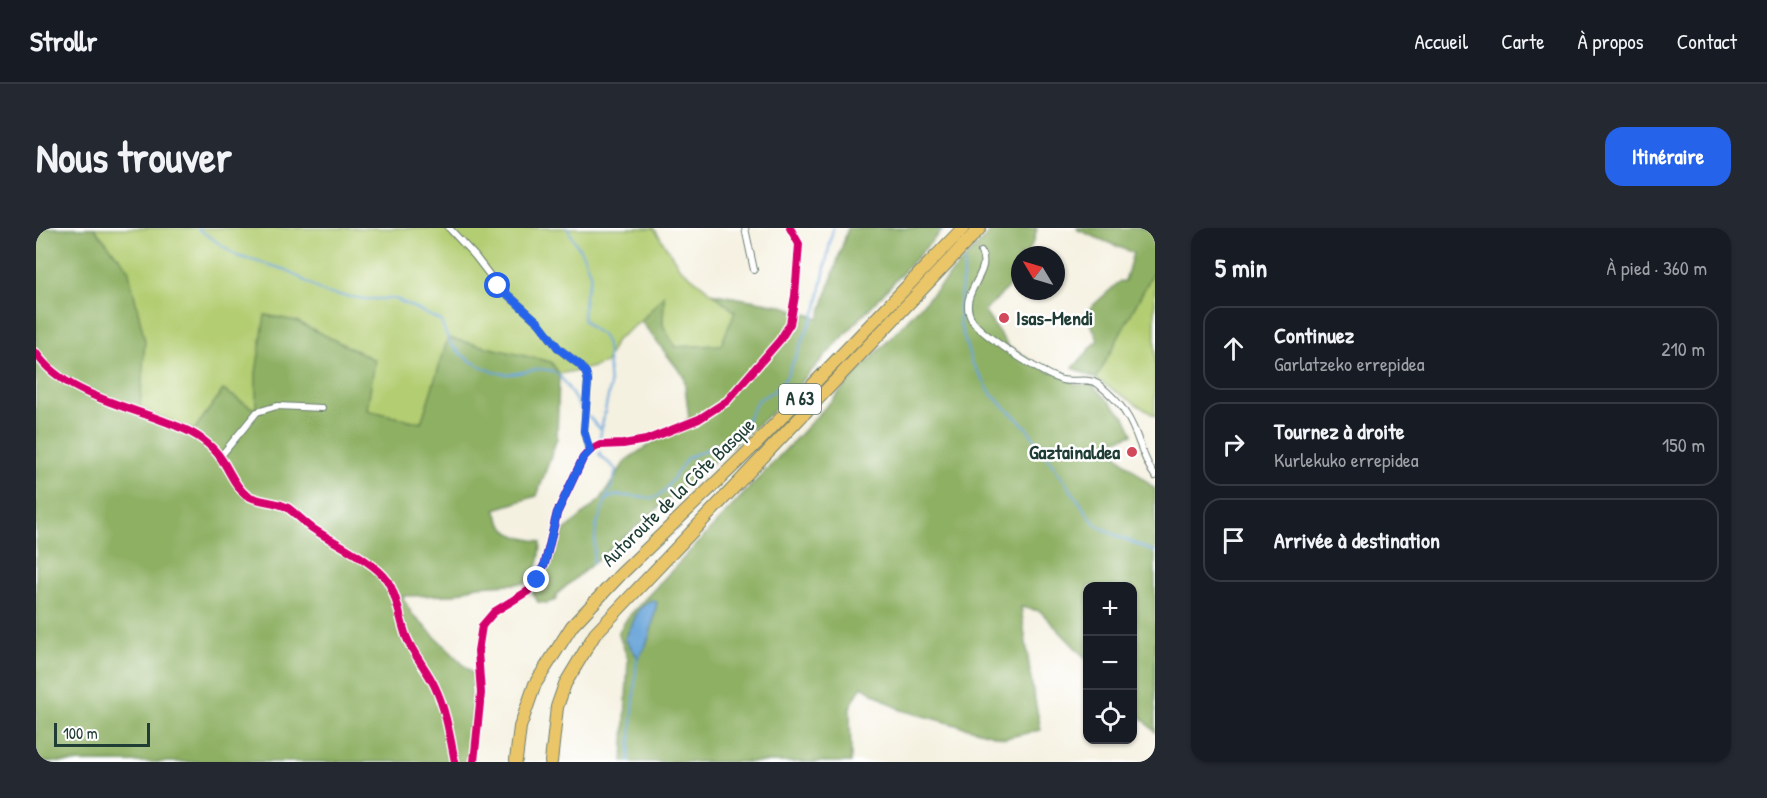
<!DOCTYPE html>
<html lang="fr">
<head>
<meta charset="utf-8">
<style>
	:root { --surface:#171b24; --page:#242831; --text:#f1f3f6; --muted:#9ea1a6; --line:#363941; --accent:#2563eb }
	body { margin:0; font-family:"Patrick Hand",sans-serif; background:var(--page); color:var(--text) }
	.controls { position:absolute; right:18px; bottom:18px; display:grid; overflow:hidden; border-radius:12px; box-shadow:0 2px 4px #0004 }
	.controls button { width:54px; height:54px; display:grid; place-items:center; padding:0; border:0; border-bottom:2px solid var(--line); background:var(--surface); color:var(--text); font:30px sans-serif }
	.compass { position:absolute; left:975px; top:18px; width:54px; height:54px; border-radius:50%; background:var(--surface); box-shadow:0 2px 4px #0004; rotate:308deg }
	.scale { position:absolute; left:18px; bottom:15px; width:96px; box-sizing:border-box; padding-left:6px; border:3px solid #1f3d34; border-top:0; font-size:16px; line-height:21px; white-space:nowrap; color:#1f3d34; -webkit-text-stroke:4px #fff; paint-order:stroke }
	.stop { position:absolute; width:18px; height:18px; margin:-14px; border:4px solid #2563eb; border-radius:50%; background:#fff }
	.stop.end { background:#2563eb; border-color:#fff; box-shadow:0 2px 6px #0008 }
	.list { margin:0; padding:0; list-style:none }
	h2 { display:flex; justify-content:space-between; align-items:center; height:78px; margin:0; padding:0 24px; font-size:26px }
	h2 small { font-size:20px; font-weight:400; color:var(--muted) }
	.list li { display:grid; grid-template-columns:39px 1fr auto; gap:18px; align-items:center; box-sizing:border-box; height:84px; margin:0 12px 12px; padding:0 12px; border:2px solid var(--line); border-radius:18px }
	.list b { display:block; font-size:22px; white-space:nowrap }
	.list p { margin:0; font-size:20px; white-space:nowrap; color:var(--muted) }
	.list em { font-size:20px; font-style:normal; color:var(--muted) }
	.icon { flex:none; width:33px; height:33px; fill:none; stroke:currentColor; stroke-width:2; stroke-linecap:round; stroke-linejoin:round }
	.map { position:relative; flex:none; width:1119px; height:534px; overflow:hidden; border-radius:18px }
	header { display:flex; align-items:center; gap:36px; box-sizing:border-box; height:84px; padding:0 30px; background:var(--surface); border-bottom:2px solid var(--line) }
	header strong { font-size:28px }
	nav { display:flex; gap:33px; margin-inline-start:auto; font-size:21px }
	.intro { display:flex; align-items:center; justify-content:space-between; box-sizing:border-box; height:144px; padding:0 36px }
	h1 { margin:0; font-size:42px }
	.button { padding:15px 27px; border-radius:18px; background:var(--accent); color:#fff; font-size:21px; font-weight:700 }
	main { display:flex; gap:36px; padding:0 36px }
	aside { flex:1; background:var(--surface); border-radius:18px; box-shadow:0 2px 4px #0004 }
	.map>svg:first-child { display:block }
	.green { fill:#b3cd72; stroke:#698553; stroke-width:1.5 }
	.forest { fill:#8eb064; stroke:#56764c; stroke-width:1.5 }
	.water { fill:#68a4d9; stroke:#447086; stroke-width:1.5 }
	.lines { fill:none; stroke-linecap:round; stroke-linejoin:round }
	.stream { stroke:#68a4d9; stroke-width:2 }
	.street-tunnel { stroke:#cacdbe; stroke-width:6; stroke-dasharray:6 3; stroke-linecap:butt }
	.street-casing { stroke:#6a7c71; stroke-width:8 }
	.highway-casing { stroke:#6a7c71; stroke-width:14 }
	.street { stroke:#fff; stroke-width:6 }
	.highway { stroke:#ebc669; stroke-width:12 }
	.cycleway-casing { stroke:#fff; stroke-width:11 }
	.cycleway { stroke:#d6006c; stroke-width:8 }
	.route { stroke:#2563eb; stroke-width:8 }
	.poi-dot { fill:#d1495b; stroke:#fff; stroke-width:2 }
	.labels { text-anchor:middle; stroke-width:5; stroke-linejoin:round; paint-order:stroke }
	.shield { fill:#fff; stroke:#627771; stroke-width:1.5 }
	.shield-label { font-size:18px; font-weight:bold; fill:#1f3d34 }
	.poi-label { font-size:20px; font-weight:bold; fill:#1f3d34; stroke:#fff; text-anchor:start }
	.street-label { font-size:20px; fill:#1f3d34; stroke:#fff }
</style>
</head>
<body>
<header>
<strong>Strollr</strong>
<nav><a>Accueil</a><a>Carte</a><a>À propos</a><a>Contact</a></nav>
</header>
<div class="intro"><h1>Nous trouver</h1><a class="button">Itinéraire</a></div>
<main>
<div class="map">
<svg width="1119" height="534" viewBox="0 0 1119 534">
	<rect width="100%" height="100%" fill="#fff"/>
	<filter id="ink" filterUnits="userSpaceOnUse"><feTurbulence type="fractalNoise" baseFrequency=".0167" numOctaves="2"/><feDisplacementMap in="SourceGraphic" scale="12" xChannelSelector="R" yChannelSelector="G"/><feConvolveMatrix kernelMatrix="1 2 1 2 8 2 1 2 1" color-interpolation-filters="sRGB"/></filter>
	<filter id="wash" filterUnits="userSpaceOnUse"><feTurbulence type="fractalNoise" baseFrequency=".008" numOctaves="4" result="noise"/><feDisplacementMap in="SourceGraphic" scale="24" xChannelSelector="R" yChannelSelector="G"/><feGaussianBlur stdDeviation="1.35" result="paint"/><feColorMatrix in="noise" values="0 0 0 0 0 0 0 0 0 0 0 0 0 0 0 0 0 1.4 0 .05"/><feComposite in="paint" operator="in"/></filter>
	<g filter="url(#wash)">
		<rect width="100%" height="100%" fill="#f5f1e1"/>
		<g class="green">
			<path d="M0 0H618L644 40 699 83 686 117 639 119 627 97 628 68 605 93 580 112 570 135 554 140 523 146 515 134 386 195 330 182 0 308Z"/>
			<path d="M1119 41V188L1060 151Z"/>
		</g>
		<g class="forest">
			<path d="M0 0H58L92 40 109 113 104 180 115 186 158 202 187 162 220 182V145L229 87 260 93 339 132 331 182 385 195 412 110 515 134 523 146 521 210 501 268 459 281C468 309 480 308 505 314 504 333 503 341 489 355L441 358 416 367 366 368 376 386 438 447 433 534H0Z"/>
			<path d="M812 0H908L742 179 521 366 520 372 511 375 502 374 497 365 511 341 513 335H515L528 303 565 271 590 232 653 191 648 149 605 93 628 67 627 97 639 119 685 117 699 84 678 66 744 77 783 90Z"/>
			<path d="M958 0H1001L998 13 990 27H984C984 53 966 66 948 83L973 119 1014 144 1027 143 1039 156 1056 157 1089 189 1097 206 1068 216 1119 261V504L1097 480 1096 358H1052L1051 432 1004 383 985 379 996 458 1005 502 969 510 865 482 826 458 814 479 815 534H587L592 431 582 405 592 389Z"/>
			<path d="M1041 0H1117L1119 10V41L1060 151 1037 140 1062 112 1050 84 1084 53 1089 54 1097 25 1042 2Z"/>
		</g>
		<path class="water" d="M615 372 621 374C617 393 614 416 602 430L589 411 603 381Z"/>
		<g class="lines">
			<g class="stream">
				<path d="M161 0 201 28 251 42 289 65 329 71H360L405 93C408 101 411 111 417 118 429 132 455 147 474 146 488 145 502 138 516 143 528 147 536 169 544 179"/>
				<path d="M531 0 548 29 555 48 549 67 547 91 554 99 566 107 571 116 574 159 565 202"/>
				<path d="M903 0 906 4"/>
				<path d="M929 33 923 79 924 96 935 133 947 152 956 167 990 199 1059 296 1079 307 1119 324"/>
				<path d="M553 189 565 202 564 211"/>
				<path d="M569 272 580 267 618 270 628 264 651 230 686 215 707 198 722 172 738 163 750 150 781 80 797 0"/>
				<path d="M557 336 560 298 578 252 580 241 563 227 564 224"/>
				<path d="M593 534 601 429"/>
			</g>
		</g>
	</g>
	<g filter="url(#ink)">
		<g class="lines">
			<path class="street-tunnel" d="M922 2 945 24"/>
			<defs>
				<g id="street">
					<path d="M413 0 439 28 462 58 503 95 523 121 544 137 550 145 552 153 548 203 553 223"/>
					<path d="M709 0 718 42"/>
					<path d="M945 24C957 46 920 65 936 92 945 107 1008 147 1026 152 1038 155 1051 149 1062 156 1072 164 1084 175 1090 186 1103 205 1105 229 1119 248"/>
					<path d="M0 125C28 168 98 179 143 199 159 205 177 217 186 232 193 242 199 258 209 266 221 275 239 272 252 280 260 286 268 294 276 300 296 314 338 333 351 352 362 369 363 389 370 408 377 427 391 441 399 459 410 482 414 509 419 534"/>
					<path d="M184 229 221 184 241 178 286 180"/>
					<path d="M438 534 445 465 442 423 446 398 458 384 492 363 501 353 509 335 521 285 547 230 553 223 564 217 587 216 610 212 663 191 691 173 744 112 754 96 759 68 763 16 754 0"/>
				</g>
				<g id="highway">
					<path d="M480 532 484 499 499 456 536 398 585 346 721 215 927 0"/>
					<path d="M515 534 521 479 529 456 559 406 944 0"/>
				</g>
			</defs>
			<use href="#street" class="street-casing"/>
			<use href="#highway" class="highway-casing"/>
			<use href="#street" class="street"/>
			<use href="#highway" class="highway"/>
			<defs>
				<g id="cycleway">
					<path d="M0 125C28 168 98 179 143 199 159 205 177 217 186 232 193 242 199 258 209 266 221 275 239 272 252 280 260 286 268 294 276 300 296 314 338 333 351 352 362 369 363 389 370 408 377 427 391 441 399 459 410 482 414 509 419 534"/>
					<path d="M438 534 445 465 442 423 446 398 458 384 492 363 501 353 509 335 521 285 547 230 553 223 564 217 587 216 610 212 663 191 691 173 744 112 754 96 759 68 763 16 754 0"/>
				</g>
			</defs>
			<use href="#cycleway" class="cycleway-casing"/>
			<use href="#cycleway" class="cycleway"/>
		</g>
	</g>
	<g class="lines" filter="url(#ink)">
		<path class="route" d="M462 58 503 95 523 121 544 137 550 145 552 153 548 203 554 223 547 230 521 285 509 335 501 352"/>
	</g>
	<g class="poi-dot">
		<circle cx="968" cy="90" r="6"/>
		<circle cx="1096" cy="224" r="6"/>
	</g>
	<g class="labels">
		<rect class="shield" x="743" y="156" width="42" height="30" rx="4.5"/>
		<g class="shield-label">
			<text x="764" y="177">A 63</text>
		</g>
		<g class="poi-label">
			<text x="980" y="97">Isas-Mendi</text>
			<text x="1084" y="231" text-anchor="end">Gaztainaldea</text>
		</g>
		<g class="street-label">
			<text transform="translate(642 264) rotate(-44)" y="7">Autoroute de la Côte Basque</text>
		</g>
	</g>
</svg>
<div class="controls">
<button>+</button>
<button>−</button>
<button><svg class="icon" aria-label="locate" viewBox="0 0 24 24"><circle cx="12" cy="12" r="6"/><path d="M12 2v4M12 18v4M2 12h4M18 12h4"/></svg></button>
</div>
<svg class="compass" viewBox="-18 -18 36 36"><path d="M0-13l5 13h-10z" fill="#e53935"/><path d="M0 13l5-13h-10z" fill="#9ea1a6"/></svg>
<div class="scale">100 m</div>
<div class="stop" style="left:462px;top:58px"></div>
<div class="stop end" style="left:501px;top:352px"></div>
</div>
<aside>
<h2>5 min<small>À pied · 360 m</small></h2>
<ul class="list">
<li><svg class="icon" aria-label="ahead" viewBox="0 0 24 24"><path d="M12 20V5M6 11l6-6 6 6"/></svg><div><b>Continuez</b><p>Garlatzeko errepidea</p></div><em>210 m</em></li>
<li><svg class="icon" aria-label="right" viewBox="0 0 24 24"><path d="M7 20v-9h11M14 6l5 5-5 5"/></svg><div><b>Tournez à droite</b><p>Kurlekuko errepidea</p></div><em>150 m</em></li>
<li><svg class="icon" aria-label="arrive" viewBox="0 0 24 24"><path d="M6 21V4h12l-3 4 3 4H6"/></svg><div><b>Arrivée à destination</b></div></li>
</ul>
</aside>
</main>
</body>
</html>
